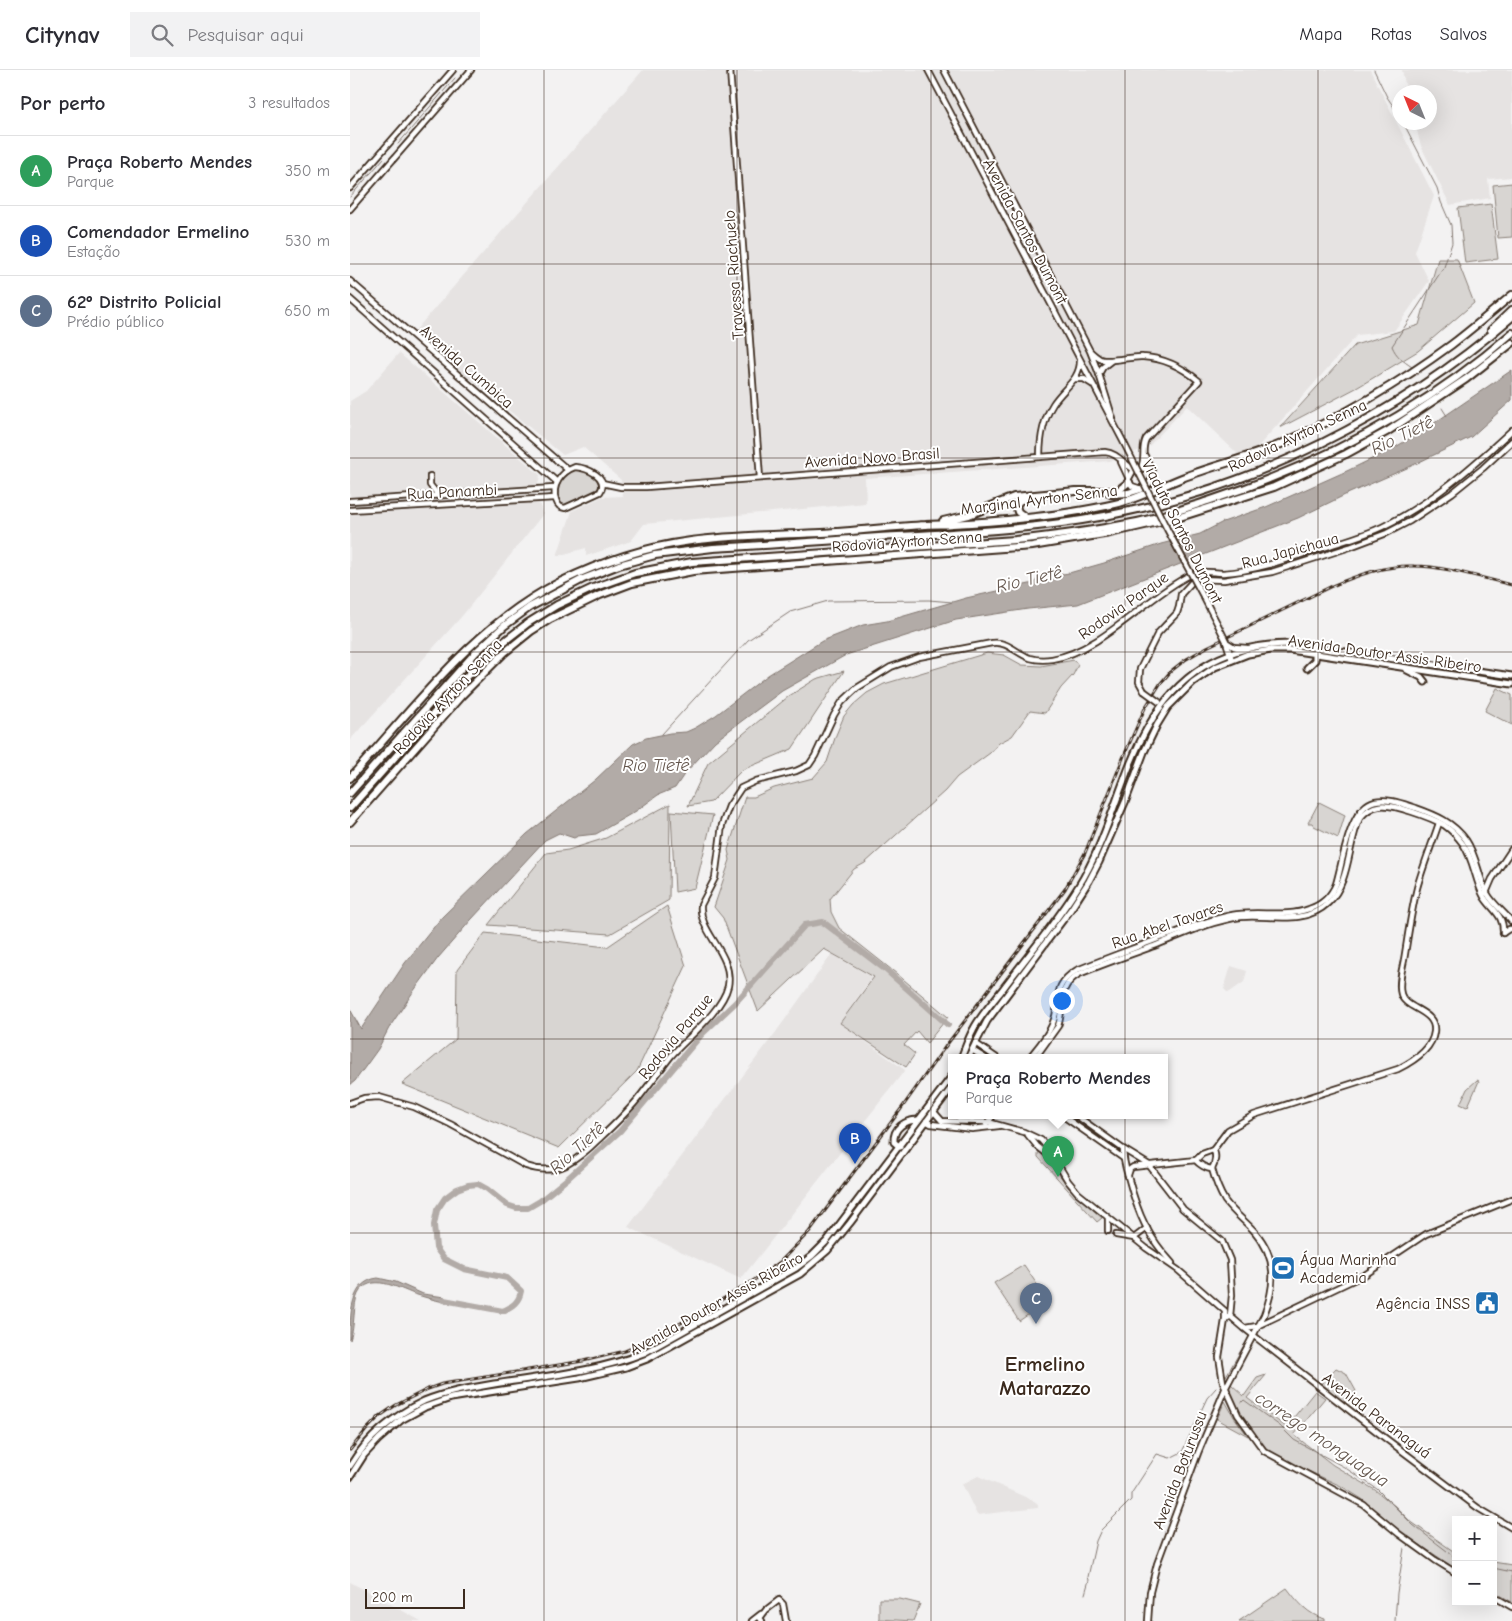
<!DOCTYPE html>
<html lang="pt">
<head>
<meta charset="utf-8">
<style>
	:root { --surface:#fff; --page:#f2f2f3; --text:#2b2b33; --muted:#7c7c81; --line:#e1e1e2; --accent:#1f6fb2 }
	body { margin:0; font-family:"Comic Neue",sans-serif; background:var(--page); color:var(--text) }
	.controls { position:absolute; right:15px; bottom:15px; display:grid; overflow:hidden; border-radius:0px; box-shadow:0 5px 20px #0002 }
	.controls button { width:45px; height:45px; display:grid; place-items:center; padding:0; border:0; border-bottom:1px solid var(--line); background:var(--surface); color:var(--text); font:25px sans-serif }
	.compass { position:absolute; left:1042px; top:15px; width:45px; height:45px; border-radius:50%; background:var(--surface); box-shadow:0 5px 20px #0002; rotate:317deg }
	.scale { position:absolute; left:15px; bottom:12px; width:100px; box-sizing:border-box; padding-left:5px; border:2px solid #3b2a1e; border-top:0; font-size:14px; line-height:18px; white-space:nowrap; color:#3b2a1e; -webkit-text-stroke:4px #fff; paint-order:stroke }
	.you { position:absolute; left:711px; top:930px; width:18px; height:18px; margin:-12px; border:4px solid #fff; border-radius:50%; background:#1a73e8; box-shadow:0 0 0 8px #1a73e833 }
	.badge { display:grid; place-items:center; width:32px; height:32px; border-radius:50%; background:var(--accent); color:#fff; font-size:16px; font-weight:700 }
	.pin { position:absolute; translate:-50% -41px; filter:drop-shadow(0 1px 2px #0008) }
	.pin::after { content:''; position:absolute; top:26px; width:18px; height:15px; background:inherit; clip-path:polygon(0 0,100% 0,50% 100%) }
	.popup { position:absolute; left:598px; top:984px; width:220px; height:65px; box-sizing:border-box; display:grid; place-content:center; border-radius:0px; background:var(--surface); filter:drop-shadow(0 1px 4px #0005); font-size:16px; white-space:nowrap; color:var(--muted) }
	.popup b { font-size:19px; color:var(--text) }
	.popup::after { content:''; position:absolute; left:50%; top:100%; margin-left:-10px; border:10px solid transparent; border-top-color:var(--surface) }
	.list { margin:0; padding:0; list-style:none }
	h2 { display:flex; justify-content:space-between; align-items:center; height:65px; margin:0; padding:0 20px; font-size:21px }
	h2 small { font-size:16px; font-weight:400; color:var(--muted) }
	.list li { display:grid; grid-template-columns:32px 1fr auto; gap:15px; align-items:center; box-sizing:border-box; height:70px; padding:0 20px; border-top:1px solid var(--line) }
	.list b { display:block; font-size:19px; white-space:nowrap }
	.list p { margin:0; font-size:16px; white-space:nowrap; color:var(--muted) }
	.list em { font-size:16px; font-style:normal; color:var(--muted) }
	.icon { flex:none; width:28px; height:28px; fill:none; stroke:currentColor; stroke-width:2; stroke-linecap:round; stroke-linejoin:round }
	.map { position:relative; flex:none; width:1162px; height:1551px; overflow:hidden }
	header { display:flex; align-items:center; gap:30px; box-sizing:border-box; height:70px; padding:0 25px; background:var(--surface); border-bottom:1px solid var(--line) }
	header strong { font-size:24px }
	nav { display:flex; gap:28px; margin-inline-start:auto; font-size:18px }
	.search { width:350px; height:45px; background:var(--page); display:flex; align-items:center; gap:12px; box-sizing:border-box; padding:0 18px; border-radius:0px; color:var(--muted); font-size:19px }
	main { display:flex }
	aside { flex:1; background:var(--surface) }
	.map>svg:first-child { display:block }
	.built { fill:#e6e3e2 }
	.green { fill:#d8d5d2; stroke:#8a8078 }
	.water { fill:#b2aba7; stroke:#827770 }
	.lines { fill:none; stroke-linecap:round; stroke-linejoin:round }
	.stream { stroke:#827770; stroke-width:1 }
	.river { stroke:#b2aba7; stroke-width:6 }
	.secondary-casing { stroke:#3b2a1e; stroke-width:8 }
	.primary-casing { stroke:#3b2a1e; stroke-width:9 }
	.highway-casing { stroke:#3b2a1e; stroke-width:10 }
	.secondary { stroke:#fff; stroke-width:4.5 }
	.primary { stroke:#fff; stroke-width:5 }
	.highway { stroke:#fff; stroke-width:6 }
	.rail-casing { stroke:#3b2a1e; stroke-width:3 }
	.rail { stroke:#fff; stroke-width:1; stroke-dasharray:4; stroke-linecap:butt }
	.secondary-bridge-casing { stroke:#3b2a1e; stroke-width:8; stroke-linecap:butt }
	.secondary-bridge { stroke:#fff; stroke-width:4.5 }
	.grid { fill:none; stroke:#3b2a1e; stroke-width:1; stroke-opacity:0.55 }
	.labels { text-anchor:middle; stroke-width:4; stroke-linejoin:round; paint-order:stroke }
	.street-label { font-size:16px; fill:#3b2a1e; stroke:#fff }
	.poi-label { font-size:16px; fill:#3b2a1e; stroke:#fff; text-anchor:start }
	.water-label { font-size:18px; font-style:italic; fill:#65574e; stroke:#fff }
	.district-label { font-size:21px; font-weight:bold; fill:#3b2a1e; stroke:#fff }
</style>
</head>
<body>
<header>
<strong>Citynav</strong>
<div class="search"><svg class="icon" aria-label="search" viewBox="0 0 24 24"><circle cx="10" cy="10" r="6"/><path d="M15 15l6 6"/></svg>Pesquisar aqui</div>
<nav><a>Mapa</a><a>Rotas</a><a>Salvos</a></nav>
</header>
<main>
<aside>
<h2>Por perto<small>3 resultados</small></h2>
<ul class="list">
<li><span class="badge" style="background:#2e9e5b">A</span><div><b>Praça Roberto Mendes</b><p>Parque</p></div><em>350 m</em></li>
<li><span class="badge" style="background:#1a4fb4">B</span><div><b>Comendador Ermelino</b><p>Estação</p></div><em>530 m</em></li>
<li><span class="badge" style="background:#5c6f8a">C</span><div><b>62º Distrito Policial</b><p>Prédio público</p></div><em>650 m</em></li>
</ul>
</aside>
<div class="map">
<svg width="1162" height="1551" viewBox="0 0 1162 1551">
	<rect width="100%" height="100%" fill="#f3f2f2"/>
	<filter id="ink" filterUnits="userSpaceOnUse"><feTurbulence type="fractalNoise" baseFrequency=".02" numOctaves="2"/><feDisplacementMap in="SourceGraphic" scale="10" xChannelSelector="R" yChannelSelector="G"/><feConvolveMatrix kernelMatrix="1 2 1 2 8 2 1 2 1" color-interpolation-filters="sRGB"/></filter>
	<g filter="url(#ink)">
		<g class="built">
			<path d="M293 0H1020L1084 126 1065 182 1079 211 1044 261 1007 265 906 379 889 385 837 336 798 377 760 391 515 408 516 433 294 454 281 471 236 486V478L207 486 222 441 252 427 273 426 271 410 233 377 213 385 64 262Z"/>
			<path d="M1052 0H1162V107L1138 109 1140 128 1100 135 1071 76 1065 53 1080 52V22H1057Z"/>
			<path d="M49 283 190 405 186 424 193 444 112 546 0 670V331L16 321Z"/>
			<path d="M482 884 522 907 490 953 555 1000 391 1209 278 1157 426 962Z"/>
			<path d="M881 896 897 901 894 912 880 922H877L874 919Z"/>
			<path d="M628 1406 684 1431 688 1434V1438L627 1445 612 1414Z"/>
			<path d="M0 1512 71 1551H0Z"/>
		</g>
		<g class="green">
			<path d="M1162 113V167L1148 168 1143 115Z"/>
			<path d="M1141 134 1148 189 1115 193 1108 138Z"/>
			<path d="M1088 189H1107L1124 233 1068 281 1008 317 930 358 1005 275 1069 255Z"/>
			<path d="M227 400C239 400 248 406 249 418L215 435 211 434C201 419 211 403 227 400Z"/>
			<path d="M637 583 654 585 672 595 691 596 724 590 728 595 723 605 711 618 695 643 680 641 662 666 649 673 640 683 607 707 595 721 515 793 504 799 480 829 481 842 489 858 547 904 598 947 577 973 567 961 554 975 565 984 556 997 490 953 524 907 474 879 408 941 373 848 364 837 380 790 378 780 395 727H404L424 718 463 708 477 692 486 665 494 646 503 635 517 623 534 614Z"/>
			<path d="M494 601 442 679 392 700 361 732 338 736 358 693 439 626 466 609Z"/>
			<path d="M1147 618 1162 625V655L1135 641Z"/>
			<path d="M969 732 995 745 988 768 964 756 962 753H958Z"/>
			<path d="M320 734 319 830 260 864 138 855 196 783 218 780 256 768Z"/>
			<path d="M321 741 363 745 345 818 325 822Z"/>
			<path d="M317 836 336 896 287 1001 209 1078 52 1014 106 969 107 900 135 863 257 877Z"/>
			<path d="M1127 1010 1129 1011 1118 1036 1117 1037 1110 1034 1117 1019Z"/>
			<path d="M690 1082 697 1088 719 1118 752 1148 747 1152 688 1087V1083Z"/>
			<path d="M674 1195 698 1231 669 1251 644 1213Z"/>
			<path d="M986 1298 996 1303 1006 1321 991 1332 969 1316Z"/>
			<path d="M916 1305 897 1328 936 1357 965 1321 975 1328 944 1365 983 1395 1025 1420 1045 1436 1060 1451 1106 1483V1499L1051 1462 1012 1429 991 1416 928 1387 918 1380 904 1364 886 1337 878 1319 881 1314 894 1326 907 1308Z"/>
			<path d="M875 1331 884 1347 898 1366 867 1349Z"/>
			<path d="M1143 1492 1162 1495V1532L1143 1521Z"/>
			<path d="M937 1518C947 1531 958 1545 975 1549V1551H889Z"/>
			<path d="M529 1529H550L570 1534 563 1551 529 1549Z"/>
		</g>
		<g class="water">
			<path d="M1162 300V330L1121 367 1057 398 995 425 948 448 728 534 678 539 606 550 496 585 432 621 365 671 335 703 325 718 308 725 286 741 246 764 228 766 224 768 209 763 195 770 121 850 88 888 63 922 39 958 28 979 5 1011 0 1015V939L11 959 55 893 92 847 177 764 245 710 283 674 296 668 320 663 336 662 345 658 366 645 418 605 472 571 513 555 537 551 616 528 684 513 688 508 719 503 754 493 811 474 850 464 873 452 916 437 999 400 1044 378 1080 356Z"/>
			<path d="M28 1208 46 1212 73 1224 95 1227 94 1232C84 1230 74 1227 64 1224 48 1218 20 1202 8 1224 3 1234 5 1257 0 1270 0 1245 0 1211 28 1208Z"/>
		</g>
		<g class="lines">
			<g class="stream">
				<path d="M1024 0 1037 27 1050 46"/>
				<path d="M1053 52 1087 118 1091 132 1101 155 1102 173 1094 197 1042 276C1046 286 1053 291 1062 297"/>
				<path d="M48 74 105 8"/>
				<path d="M0 127 34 88"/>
				<path d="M1092 338 1097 346"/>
				<path d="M312 664 398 570 440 542 478 531 579 530 602 532"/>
				<path d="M876 1306 894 1275"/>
				<path d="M892 1332 894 1330 930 1356 944 1370 994 1397 1027 1419 1063 1455 1106 1488"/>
				<path d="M1143 1498 1162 1502"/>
				<path d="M735 1524 739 1510 738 1507 746 1471 751 1460 781 1430V1424L807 1384 820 1388 832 1382 857 1328 866 1318"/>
				<path d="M1045 1551 1047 1523 1054 1478"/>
			</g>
			<g class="river">
				<path d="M628 979 641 988"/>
				<path d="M721 1046 766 1078"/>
				<path d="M94 1230 153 1241C163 1236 169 1232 171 1221L157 1208 114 1199 94 1189 86 1178 84 1155 87 1140 95 1128 107 1119 118 1115 128 1114 137 1119 157 1135 166 1138H178L190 1131 217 1109 270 1061 352 964 385 933 455 855 473 852 536 900 598 955"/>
			</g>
			<defs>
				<g id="secondary">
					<path d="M380 0 410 408"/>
					<path d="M578 0 774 373"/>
					<path d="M594 0 740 281 749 304 763 349"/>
					<path d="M0 118 103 0"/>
					<path d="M0 139 121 0"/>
					<path d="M0 211 218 400"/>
					<path d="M0 229 207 412"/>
					<path d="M741 282C743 284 747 287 750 289 761 293 780 286 793 287 815 288 832 297 849 311L796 369C791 379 796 387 791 398"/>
					<path d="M749 304 753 297 762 290"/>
					<path d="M725 309H734L742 314"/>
					<path d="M795 386 802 401"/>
					<path d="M690 387C690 368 693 350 703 334 713 318 730 310 730 291"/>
					<path d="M771 392 778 407"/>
					<path d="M225 397C237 398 260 407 250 422L215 438C210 437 208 436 206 430 201 416 211 402 225 397Z"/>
					<path d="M791 398 801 400 803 406 799 414 791 419 782 416 778 410 783 401Z"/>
					<path d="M80 406V415L89 426"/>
					<path d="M252 413 271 417H296L755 382C768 383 774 395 785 400"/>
					<path d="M0 431 204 418"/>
					<path d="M0 440 205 428"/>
					<path d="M853 526 867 553"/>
					<path d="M876 572 884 577 897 578"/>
					<path d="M876 572 882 590"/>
					<path d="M794 621 789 612 790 599 808 563 827 543 829 537 831 524 843 511 849 509 874 510 922 502 1000 477 1037 463 1060 451 1102 423 1133 398 1162 371"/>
					<path d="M1136 823 1142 809 1162 779"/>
					<path d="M1153 863 1159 859H1162"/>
					<path d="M625 973 647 988"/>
					<path d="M622 980 635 988"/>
					<path d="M679 988C687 978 697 967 702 955 713 932 699 917 727 900 756 888 785 878 813 867 836 859 859 849 882 845 907 840 935 848 959 839 971 835 981 826 986 814 993 792 999 737 1025 731 1038 728 1053 734 1066 738 1086 745 1103 752 1116 770 1127 786 1128 806 1137 823 1143 834 1154 842 1162 852"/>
					<path d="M685 988 708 956C715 936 706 917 729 904 753 894 779 885 804 876 832 865 860 851 891 847 920 844 954 856 978 833 1001 811 997 775 1010 748 1015 742 1021 737 1029 736 1042 733 1082 748 1094 755 1101 760 1108 767 1113 774 1124 790 1125 811 1134 827 1143 841 1154 845 1153 863"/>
					<path d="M0 1033 14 1028 29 1027 64 1037 100 1054 176 1096C190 1101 203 1101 216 1095 229 1088 239 1079 249 1069 264 1055 279 1041 291 1025 301 1012 311 999 321 986 338 967 372 941 378 916 384 884 348 862 351 835L365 808 372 755 379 736 391 718 406 711 446 701 459 695 465 686 484 645 492 632 507 618 541 597 569 587 642 573C658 571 666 583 680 588 687 590 695 590 702 589 751 581 796 527 840 505 850 499 862 503 873 503 888 502 903 499 918 495 938 489 959 482 979 476 997 470 1015 465 1032 457 1082 433 1122 397 1162 360"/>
					<path d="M584 1042 592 1051 638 1052 674 1062 691 1070 700 1081 718 1111 728 1123 796 1178 828 1200 875 1241V1250L869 1287 873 1312 888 1345 914 1381 1014 1435 1049 1464 1085 1490 1106 1503"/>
					<path d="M713 1046 773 1088"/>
					<path d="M727 1046 773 1079 799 1095 833 1139 872 1171 880 1190 882 1225 880 1246 878 1248"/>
					<path d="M576 1051 581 1054 622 1059 649 1056"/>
					<path d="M636 1054 643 1046"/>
					<path d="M678 1065 687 1076 701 1087"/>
					<path d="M773 1079C773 1090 776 1099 779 1110 788 1144 798 1167 822 1193"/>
					<path d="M846 1090 852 1084 863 1080"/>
					<path d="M846 1090C848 1094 857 1099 862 1099"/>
					<path d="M778 1105 780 1099 783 1097 846 1090"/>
					<path d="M758 1148V1161"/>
					<path d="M766 1165 784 1168 797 1158"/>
					<path d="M880 1246 894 1258 1035 1368 1128 1438 1162 1458"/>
					<path d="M895 1258 907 1256 1016 1204 1076 1164 1162 1129"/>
					<path d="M1143 1526 1162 1537"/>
					<path d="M402 1551 411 1544"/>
					<path d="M412 1551 410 1548 416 1540 429 1530 433 1534 436 1551"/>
					<path d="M798 1551 800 1522 807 1494 848 1383 875 1319 914 1245C926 1215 927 1187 905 1162 895 1151 883 1142 875 1131 869 1121 865 1110 862 1099 865 1094 867 1084 863 1080L878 1060 904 1045 1048 999C1062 992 1082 980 1084 962 1087 940 1055 940 1051 924 1048 914 1052 900 1054 890 1058 866 1061 842 1067 818 1073 796 1082 774 1089 753"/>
				</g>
				<g id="primary">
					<path d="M957 598 965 590V582"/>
					<path d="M1057 600 1071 607 1075 612"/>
					<path d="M611 988C615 979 618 969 623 960 630 946 642 933 652 920 677 886 706 853 728 817 774 744 775 647 853 597 879 581 909 574 940 574L1162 606"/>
					<path d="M618 988 637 951 721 839 739 811 749 792 776 730 794 682 807 655 818 637 843 612 865 597 898 584 921 580H940L1162 614"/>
					<path d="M550 1077 544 1072C543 1058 555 1050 568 1050"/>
					<path d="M0 1396C17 1368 44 1345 74 1331 96 1322 120 1318 144 1314 195 1306 246 1302 294 1283L446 1198 462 1186 477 1171 602 1006"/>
					<path d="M0 1407 14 1385 29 1369 51 1350 75 1337 101 1328 229 1308 276 1297 297 1289 450 1204 478 1180 500 1153 602 1017"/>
				</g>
				<g id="highway">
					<path d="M1141 260 1162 240"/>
					<path d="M761 424 778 423 791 419"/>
					<path d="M675 447 668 442 666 436 669 431 676 428"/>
					<path d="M593 451 619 445 664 427 726 421H763L769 420 779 412"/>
					<path d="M0 708C64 638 123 556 210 512 251 492 295 477 341 471 384 465 428 465 472 463 507 461 541 457 576 455 585 454 594 455 602 454 657 451 712 446 765 434 789 429 809 417 832 408 865 395 899 388 931 374 991 347 1048 314 1101 275 1122 259 1142 242 1162 225"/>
					<path d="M0 723 126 582 154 556 180 537 233 509 269 495 305 485 363 478C418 475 474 471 529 467 605 463 681 460 755 446 905 418 1047 346 1162 247"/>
					<path d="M0 738 117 606 142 581 178 553 207 535 243 518 285 503 342 492 665 470C704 466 743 461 782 453 808 448 833 439 858 431 969 395 1074 340 1162 263"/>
					<path d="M0 752 111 626 155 582 181 561 200 549 250 525 282 513 343 501 682 476 760 463 830 447 924 417 996 384 1038 361 1116 309 1162 273"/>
				</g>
			</defs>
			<use href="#secondary" class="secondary-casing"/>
			<use href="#primary" class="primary-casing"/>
			<use href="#highway" class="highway-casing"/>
			<use href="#secondary" class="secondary"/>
			<use href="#primary" class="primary"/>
			<use href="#highway" class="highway"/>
			<defs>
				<path id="rail" d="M0 1380 17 1359 30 1346 46 1335 78 1319 92 1314 233 1291 275 1281 303 1269 397 1215 430 1192 459 1162 551 1039 595 977 715 819 735 783 773 688 795 638 810 614 821 601 835 590 857 577 982 516C1008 505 1035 495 1064 496 1094 496 1132 508 1162 515"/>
			</defs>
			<use href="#rail" class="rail-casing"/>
			<use href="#rail" class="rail"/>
			<defs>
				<g id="secondary-bridge">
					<path d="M774 373 817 459 853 526"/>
					<path d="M867 553 876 571"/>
					<path d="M794 621 809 632"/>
				</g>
			</defs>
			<use href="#secondary-bridge" class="secondary-bridge-casing"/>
			<use href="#secondary-bridge" class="secondary-bridge"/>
		</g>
	</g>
	<path class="grid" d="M194 0V1551M387 0V1551M581 0V1551M775 0V1551M968 0V1551M0 194H1162M0 388H1162M0 582H1162M0 776H1162M0 969H1162M0 1163H1162M0 1357H1162"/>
	<defs>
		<symbol id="stadium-square" viewBox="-11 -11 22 22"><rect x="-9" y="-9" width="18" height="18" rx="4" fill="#1f6fb2" stroke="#fff"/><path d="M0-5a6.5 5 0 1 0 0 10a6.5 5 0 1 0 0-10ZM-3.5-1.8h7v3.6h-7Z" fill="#fff"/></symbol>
		<symbol id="civic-square" viewBox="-11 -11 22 22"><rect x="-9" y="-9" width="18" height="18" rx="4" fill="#1f6fb2" stroke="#fff"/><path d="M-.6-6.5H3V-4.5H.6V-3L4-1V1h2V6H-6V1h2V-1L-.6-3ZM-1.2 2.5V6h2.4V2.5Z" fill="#fff"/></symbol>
	</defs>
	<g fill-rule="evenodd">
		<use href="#stadium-square" x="919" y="1184" width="28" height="28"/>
		<use href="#civic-square" x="1123" y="1219" width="28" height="28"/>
	</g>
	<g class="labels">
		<g class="street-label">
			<text transform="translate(676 161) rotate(62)" y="6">Avenida Santos Dumont</text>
			<text transform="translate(383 205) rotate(-94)" y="6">Travessa Riachuelo</text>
			<text transform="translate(117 296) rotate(41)" y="6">Avenida Cumbica</text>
			<text transform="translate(947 365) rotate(-25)" y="6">Rodovia Ayrton Senna</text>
			<text transform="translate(522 387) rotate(-4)" y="6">Avenida Novo Brasil</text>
			<text transform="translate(102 421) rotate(-3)" y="6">Rua Panambi</text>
			<text transform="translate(689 429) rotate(-7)" y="6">Marginal Ayrton Senna</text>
			<text transform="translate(833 461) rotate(63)" y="6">Viaduto Santos Dumont</text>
			<text transform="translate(557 471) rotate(-4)" y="6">Rodovia Ayrton Senna</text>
			<text transform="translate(940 480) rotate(-15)" y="6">Rua Japichaua</text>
			<text transform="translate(773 535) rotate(-35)" y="6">Rodovia Parque</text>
			<text transform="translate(1035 583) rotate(8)" y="6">Avenida Doutor Assis Ribeiro</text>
			<text transform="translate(97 626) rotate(-47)" y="6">Rodovia Ayrton Senna</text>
			<text transform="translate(817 854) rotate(-19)" y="6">Rua Abel Tavares</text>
			<text transform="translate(325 966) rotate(-50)" y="6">Rodovia Parque</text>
			<text transform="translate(366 1233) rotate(-29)" y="6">Avenida Doutor Assis Ribeiro</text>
			<text transform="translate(1027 1345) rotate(37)" y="6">Avenida Paranaguá</text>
			<text transform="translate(829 1400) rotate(-69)" y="6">Avenida Boturussu</text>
		</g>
		<g class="poi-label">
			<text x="950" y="1195">Água Marinha<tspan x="950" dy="18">Academia</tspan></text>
			<text x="1120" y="1239" text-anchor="end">Agência INSS</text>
		</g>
		<g class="water-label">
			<text transform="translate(1052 365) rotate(-26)" y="6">Rio Tietê</text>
			<text transform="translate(679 509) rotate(-13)" y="6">Rio Tietê</text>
			<text x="306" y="701">Rio Tietê</text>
			<text transform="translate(227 1078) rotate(-42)" y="6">Rio Tietê</text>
			<text transform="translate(972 1369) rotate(34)" y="6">corrego monguagua</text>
		</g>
		<g class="district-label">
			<text x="695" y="1301">Ermelino<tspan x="695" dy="24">Matarazzo</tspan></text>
		</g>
	</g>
</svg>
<div class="controls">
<button>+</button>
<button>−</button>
</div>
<svg class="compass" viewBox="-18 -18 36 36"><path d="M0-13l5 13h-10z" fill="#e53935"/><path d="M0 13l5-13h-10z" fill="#7c7c81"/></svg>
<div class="scale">200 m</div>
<div class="you"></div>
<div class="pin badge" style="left:708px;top:1107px;background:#2e9e5b">A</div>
<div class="popup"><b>Praça Roberto Mendes</b>Parque</div>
<div class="pin badge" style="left:505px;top:1094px;background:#1a4fb4">B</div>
<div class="pin badge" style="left:686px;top:1254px;background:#5c6f8a">C</div>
</div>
</main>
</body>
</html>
